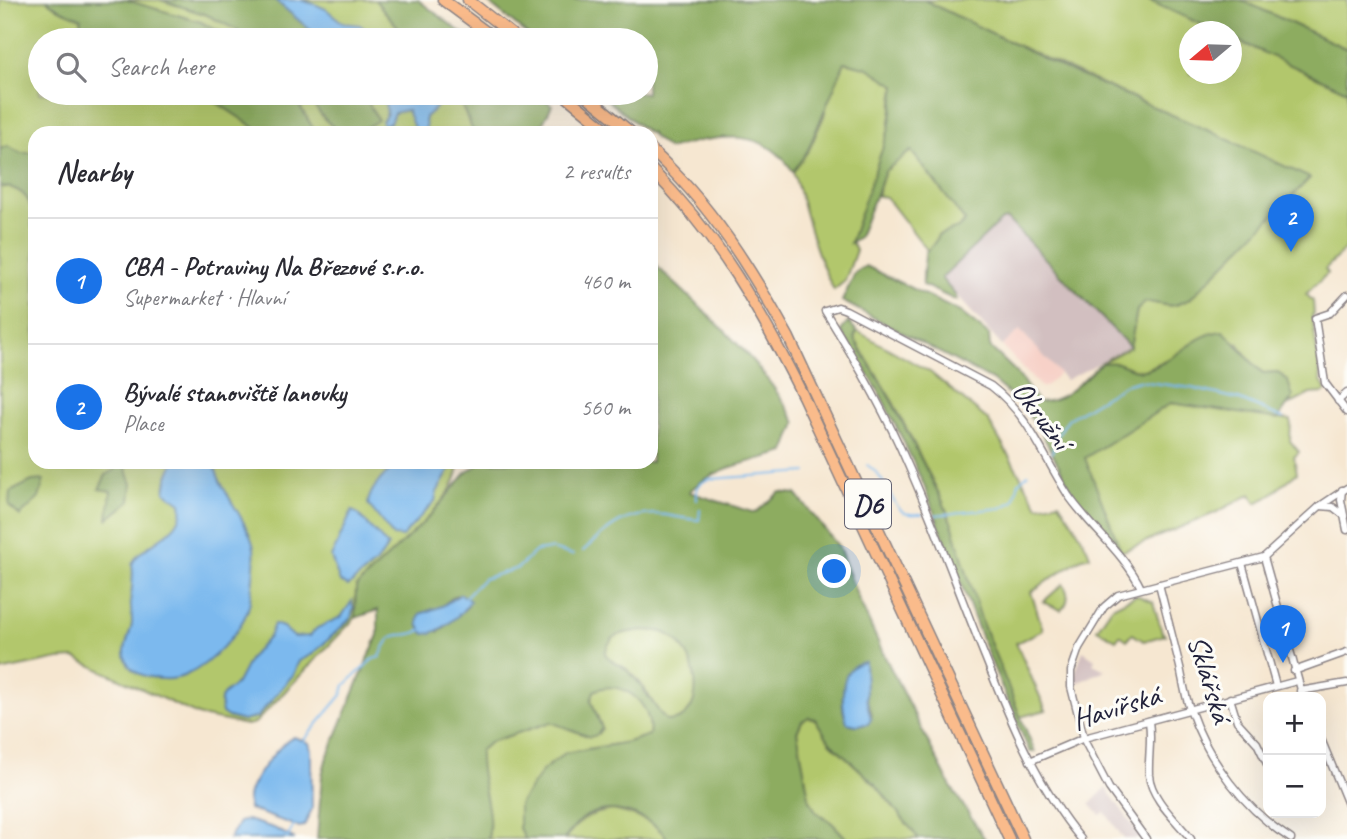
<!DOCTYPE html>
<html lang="en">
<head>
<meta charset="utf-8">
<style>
	:root { --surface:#fff; --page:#f2f2f3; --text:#2b2b33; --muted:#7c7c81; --line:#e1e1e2; --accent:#1a73e8 }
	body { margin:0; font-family:Caveat,sans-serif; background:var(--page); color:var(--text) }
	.controls { position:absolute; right:21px; bottom:21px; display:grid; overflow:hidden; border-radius:14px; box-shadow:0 7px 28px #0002 }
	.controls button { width:63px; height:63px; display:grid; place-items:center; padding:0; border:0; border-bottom:2px solid var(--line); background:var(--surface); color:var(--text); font:35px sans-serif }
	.compass { position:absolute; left:1179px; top:21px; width:63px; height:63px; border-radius:50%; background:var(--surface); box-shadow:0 7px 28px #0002; rotate:251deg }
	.you { position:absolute; left:835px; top:572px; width:24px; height:24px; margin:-18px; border:5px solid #fff; border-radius:50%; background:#1a73e8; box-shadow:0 0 0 10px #1a73e833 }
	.badge { display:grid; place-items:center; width:46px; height:46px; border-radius:50%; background:var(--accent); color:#fff; font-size:23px; font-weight:700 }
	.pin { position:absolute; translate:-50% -58px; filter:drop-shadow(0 2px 4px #0008) }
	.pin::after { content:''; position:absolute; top:37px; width:24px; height:21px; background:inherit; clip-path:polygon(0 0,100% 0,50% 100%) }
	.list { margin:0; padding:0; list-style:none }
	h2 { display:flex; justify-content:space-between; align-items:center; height:91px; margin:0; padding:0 28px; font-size:30px }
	h2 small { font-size:23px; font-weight:400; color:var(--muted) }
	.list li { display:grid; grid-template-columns:46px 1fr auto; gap:21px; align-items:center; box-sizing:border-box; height:126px; padding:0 28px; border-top:2px solid var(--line) }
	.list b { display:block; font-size:26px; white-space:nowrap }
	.list p { margin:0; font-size:23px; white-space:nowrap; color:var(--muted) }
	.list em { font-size:23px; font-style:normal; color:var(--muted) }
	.icon { flex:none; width:38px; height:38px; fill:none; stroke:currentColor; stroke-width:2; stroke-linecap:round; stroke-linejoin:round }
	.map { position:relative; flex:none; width:1347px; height:839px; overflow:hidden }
	.search { position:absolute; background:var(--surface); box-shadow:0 7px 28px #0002; left:28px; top:28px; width:630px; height:77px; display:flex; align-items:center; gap:18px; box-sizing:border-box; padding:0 24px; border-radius:38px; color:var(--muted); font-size:26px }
	.panel { position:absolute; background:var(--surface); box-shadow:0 7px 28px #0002; left:28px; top:126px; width:630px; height:343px; border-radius:21px }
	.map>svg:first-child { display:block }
	.built { fill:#f7d1c8 }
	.industrial { fill:#d2bfc0 }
	.green { fill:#b2c76c; stroke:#6a7454; stroke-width:2 }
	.forest { fill:#8dac60; stroke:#58674e; stroke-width:2; fill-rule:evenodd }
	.water { fill:#7bb9ee; stroke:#4e6e94; stroke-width:2 }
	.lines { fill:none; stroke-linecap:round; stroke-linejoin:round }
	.stream { stroke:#7bb9ee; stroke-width:2 }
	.minor-casing { stroke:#8c8486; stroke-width:9 }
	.motorway-casing { stroke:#8c8486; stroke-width:13 }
	.minor { stroke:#fff; stroke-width:6 }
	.motorway { stroke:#fabb8b; stroke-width:10 }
	.labels { text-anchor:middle; stroke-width:6; stroke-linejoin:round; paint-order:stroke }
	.shield { fill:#fdfcf7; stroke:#646373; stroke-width:2 }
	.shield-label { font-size:28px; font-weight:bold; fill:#22223b }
	.street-label { font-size:30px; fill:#22223b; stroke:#fdfcf7 }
</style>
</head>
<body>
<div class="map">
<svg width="1347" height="839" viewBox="0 0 1347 839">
	<rect width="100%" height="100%" fill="#fdfcf7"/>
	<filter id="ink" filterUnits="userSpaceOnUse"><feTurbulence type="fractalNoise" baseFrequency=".0143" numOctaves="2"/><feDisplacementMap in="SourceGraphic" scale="14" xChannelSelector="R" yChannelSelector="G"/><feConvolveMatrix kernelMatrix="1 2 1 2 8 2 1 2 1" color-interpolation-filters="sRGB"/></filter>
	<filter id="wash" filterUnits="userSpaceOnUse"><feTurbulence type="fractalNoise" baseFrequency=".00686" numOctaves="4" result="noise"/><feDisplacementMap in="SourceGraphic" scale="28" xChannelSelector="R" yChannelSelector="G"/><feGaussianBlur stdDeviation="1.57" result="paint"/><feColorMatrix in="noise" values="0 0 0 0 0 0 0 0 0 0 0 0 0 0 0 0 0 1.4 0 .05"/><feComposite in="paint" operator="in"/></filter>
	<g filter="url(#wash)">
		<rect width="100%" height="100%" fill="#f6e7d1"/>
		<path class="built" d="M1020 330 1060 373 1045 387H1041L1002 346Z"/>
		<g class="industrial">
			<path d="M1007 219 1130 347 1066 380 1020 330 1002 346 941 278 1002 220Z"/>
			<path d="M1083 651 1095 659 1093 664 1105 670 1075 684V673Z"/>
			<path d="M1106 788 1141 837 1138 839H1124L1105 812 1100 815 1090 804Z"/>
		</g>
		<g class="green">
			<path d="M0 0H375L409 40H40V93H452L461 104 474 133H35V462H459C461 500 382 559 356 587L355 618 255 723 247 725 200 716 75 658 59 659 0 671Z"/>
			<path d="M924 0H1148L1216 31 1190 32V74H1232V38L1347 91V247L1325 269 1328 273 1306 294 1313 301 1314 314 1312 315 1321 381 1326 390 1324 393 1310 394 1285 407 1293 397 1278 372 1263 373 1251 362 1238 343 1170 358 1144 370 1127 369 1117 363H1100L1130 347 1137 310 1146 301C1168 305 1168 310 1190 299L1309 178C1181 117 1050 64 924 0Z"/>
			<path d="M1241 0H1347V49Z"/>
			<path d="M862 45 896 80 889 129 851 242 856 250 845 281 834 290C814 253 806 212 793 172L810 148 824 116 833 80 845 62Z"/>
			<path d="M911 150 965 221 941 268 886 197 877 196 885 171Z"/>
			<path d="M857 331 930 372 988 420 1038 506 1059 502C1070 520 1084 537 1090 556L1080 559 1031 592 1043 630 1016 643 1046 710 1020 717 982 623 953 527 943 502 893 402 854 338Z"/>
			<path d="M1171 403 1291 420 1290 441 1299 452 1294 457 1297 473 1268 497 1256 503 1251 494 1215 513 1121 552 1084 458Z"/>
			<path d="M1063 584C1069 593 1070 602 1061 610L1043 602Z"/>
			<path d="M1136 595 1153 602 1162 632 1165 635 1144 641 1132 634 1127 640 1120 635 1116 640 1097 629 1112 607Z"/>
			<path d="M643 630C650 631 658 630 665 633 699 646 712 721 667 722 652 706 645 683 627 669 617 662 612 664 604 654 610 632 623 633 643 630Z"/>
			<path d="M602 687C607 687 614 686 619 687 639 691 652 717 650 735L628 742 565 753 519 828 525 839H488L489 833 479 763 480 751 490 742 551 722 602 728 591 700 594 691Z"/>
			<path d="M809 717 815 719 830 742 876 785 919 839H847L832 823 816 812 809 798 797 732 802 721Z"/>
			<path d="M613 810C634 815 655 821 668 839H564C581 819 587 814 613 810Z"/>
		</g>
		<g class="forest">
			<path d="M46 0H126L201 22 234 40H94L78 33 81 18 59 9Z"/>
			<path d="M160 0H275L316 35 326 40H250L235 29 207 15Z"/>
			<path d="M375 0H418L471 40H409Z"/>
			<path d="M485 0H924L1061 67 1214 133 1310 178 1190 299C1167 310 1168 304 1146 302L1137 310 1130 347 1007 219 1002 220 941 278 956 296 957 301 923 285C922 273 925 264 925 253L935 242 938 235 958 228 965 221 911 151 885 171 859 237 850 243 889 129 896 86 868 68 845 62 808 150 793 172C764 124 713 136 668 149L651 135V133H648L599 93H646V40H534Z"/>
			<path d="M1148 0H1241L1347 49V91L1232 38V32L1216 31Z"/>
			<path d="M202 93H292L316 133H263Z"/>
			<path d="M305 93H363L378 120C340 148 328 124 305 93Z"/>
			<path d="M452 93H536L552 105 538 133H474L461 104Z"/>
			<path d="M7 146 21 153H35V230L32 227C35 204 25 186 0 187V149Z"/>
			<path d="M651 261C704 311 761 358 796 423L785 452C753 462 712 467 689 492L755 513 780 492 796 494 839 547 859 600 884 655 950 785 985 839H919L876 785 830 742 815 719 809 717 802 721 797 732 809 798 816 812 832 823 847 839H668C653 818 618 804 593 813 581 817 572 830 564 839H525L519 828V804L543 770 565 753 628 742 649 735C654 705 623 677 594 691L591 701 602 728 597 735 590 737 551 722 490 742 480 751C478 780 494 809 488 839H317L322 775 326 760 378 635V610L355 618 356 587 426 520 467 472 482 462H651ZM456 595 468 606 439 632 420 614 442 606ZM643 630C650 631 658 630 665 633 699 646 711 721 667 721 652 706 644 685 628 671 620 664 612 663 605 654 610 632 623 633 643 630ZM865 662 866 698 872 714 863 725C860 725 854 725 851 724 838 716 842 680 850 670 854 665 860 664 865 662Z"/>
			<path d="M866 266 960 312 989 335 990 347 1016 372 1038 402C1066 402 1082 380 1101 363 1106 363 1113 362 1118 363 1127 366 1134 372 1144 370 1173 364 1194 333 1223 331 1238 344 1248 360 1263 373L1278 372 1288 381 1293 397 1278 419 1171 403 1085 458 1121 551 1101 530 1073 493 1039 428 1016 400 992 380 842 301 855 273Z"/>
			<path d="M848 322 857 331 854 338 892 402 943 502 953 527 982 623 1035 752H1030L1028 748 987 652 923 483 902 438 878 390 841 331Z"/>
			<path d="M113 462H124L132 484 130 501 108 519 111 491 99 489 106 475 115 470Z"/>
			<path d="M44 480 39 498 20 516 9 506 10 492 32 481Z"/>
		</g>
		<g class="water">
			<path d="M275 0H301L317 5 326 9 343 23 360 25 379 40H326L316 35Z"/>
			<path d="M383 93 426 94 437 107 425 117 426 133H416L407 110 394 113 390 123 383 126 382 122 387 113Z"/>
			<path d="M174 462H215C214 483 249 521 254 548 256 564 252 585 250 601 246 628 210 665 186 675 175 680 161 680 150 677 139 675 129 670 126 659 122 646 131 635 132 623 132 614 130 605 131 596 132 585 134 575 132 564 143 541 187 534 181 503L165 492 167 479Z"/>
			<path d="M399 462H449L451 468 437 492 435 501 402 537 393 536 368 504C369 488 388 471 399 462Z"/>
			<path d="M352 511 357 513 388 546 377 562 348 586 340 582 331 557Z"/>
			<path d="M461 594 470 601C462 614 441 633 425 634 418 627 417 624 420 614L442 606Z"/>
			<path d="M352 601 353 609 351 618 313 654 299 661 293 675 257 717 243 721 228 717 222 713 220 701 223 695 237 683 250 658 269 637 274 624 283 627 294 637 309 636 317 628 341 617Z"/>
			<path d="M865 662 866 698 871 719 868 724 857 725 847 723C842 709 839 675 854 666 857 663 862 663 865 662Z"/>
			<path d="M294 737 309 743 311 751 312 809 304 826 299 827 249 809C249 806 247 801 248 798 249 782 280 743 294 737Z"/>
			<path d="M247 820 274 828 295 839H229L239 822Z"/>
		</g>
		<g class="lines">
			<g class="stream">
				<path d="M1052 453 1057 436 1068 419 1124 385 1139 381 1191 388 1238 399 1283 418"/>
				<path d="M867 465C887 477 891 506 905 513 910 515 917 514 922 514"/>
				<path d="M697 500C696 487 698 483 710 479L807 472"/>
				<path d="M935 515 1001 508 1014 501 1019 482 1028 474"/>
				<path d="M583 551C609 527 628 510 666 515 677 517 687 519 699 520L700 510"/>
				<path d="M465 597 483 579 518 568 536 551 551 549 573 555"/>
				<path d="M303 741 342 695 345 685 373 659 380 657C393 623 399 642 422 630"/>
				<path d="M287 839 294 825"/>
			</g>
		</g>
	</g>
	<g filter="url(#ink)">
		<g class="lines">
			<defs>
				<g id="minor">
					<path d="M1347 295 1330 313 1315 318 1325 383 1347 412"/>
					<path d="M1338 401 1347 393"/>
					<path d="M1342 490 1341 500 1347 530"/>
					<path d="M1320 506 1333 507 1342 514"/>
					<path d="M1264 557 1303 697"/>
					<path d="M1242 563 1276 686"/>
					<path d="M1159 584C1166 611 1173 639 1180 667 1183 681 1185 696 1190 709 1208 761 1245 810 1291 839"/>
					<path d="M1294 671 1347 652"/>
					<path d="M1300 691 1347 683"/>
					<path d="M1230 698 1237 721 1257 743 1268 766"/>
					<path d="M1149 721C1152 741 1148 756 1149 775 1151 799 1177 821 1191 839"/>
					<path d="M1321 739 1347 802"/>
					<path d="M1030 761 1084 738 1297 681"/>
					<path d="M1081 839C1037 786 1010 720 985 657 959 593 936 528 908 465 885 411 856 361 825 311L838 307 846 310 991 386C1030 416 1042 455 1068 495 1090 527 1125 554 1141 588"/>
					<path d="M1146 839 1109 788 1085 742 1071 687V671L1079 648 1104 607 1118 595 1264 557 1320 506 1347 488"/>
				</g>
				<g id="motorway">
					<path d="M443 0 497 40"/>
					<path d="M468 0 519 40"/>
					<path d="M562 93 611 133"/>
					<path d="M583 93 632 133"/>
					<path d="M651 150C710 203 751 269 789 338L1023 839"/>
					<path d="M651 169C720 238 760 310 803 396L1009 839"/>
				</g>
			</defs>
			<use href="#minor" class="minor-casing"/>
			<use href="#motorway" class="motorway-casing"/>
			<use href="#minor" class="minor"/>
			<use href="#motorway" class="motorway"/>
		</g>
	</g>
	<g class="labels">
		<rect class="shield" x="845" y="479.5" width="46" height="49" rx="5"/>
		<g class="shield-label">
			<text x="868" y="514">D6</text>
		</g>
		<g class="street-label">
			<text transform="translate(1042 415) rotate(53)" y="10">Okružní</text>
			<text transform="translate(1210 679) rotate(73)" y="10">Sklářská</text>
			<text transform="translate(1116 707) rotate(-17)" y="10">Havířská</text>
		</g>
	</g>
</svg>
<div class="controls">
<button>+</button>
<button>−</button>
</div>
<svg class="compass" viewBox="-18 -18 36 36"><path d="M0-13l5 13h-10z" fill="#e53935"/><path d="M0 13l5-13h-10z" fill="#7c7c81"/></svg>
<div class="you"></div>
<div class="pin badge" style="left:1283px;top:663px">1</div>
<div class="pin badge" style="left:1291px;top:252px">2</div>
<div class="search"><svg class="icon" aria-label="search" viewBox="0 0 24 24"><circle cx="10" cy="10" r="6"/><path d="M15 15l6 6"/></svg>Search here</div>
<section class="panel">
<h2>Nearby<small>2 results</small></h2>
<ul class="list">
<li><span class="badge">1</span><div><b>CBA - Potraviny Na Březové s.r.o.</b><p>Supermarket · Hlavní</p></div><em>460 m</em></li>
<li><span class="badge">2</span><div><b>Bývalé stanoviště lanovky</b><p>Place</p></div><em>560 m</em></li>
</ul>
</section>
</div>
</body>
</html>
